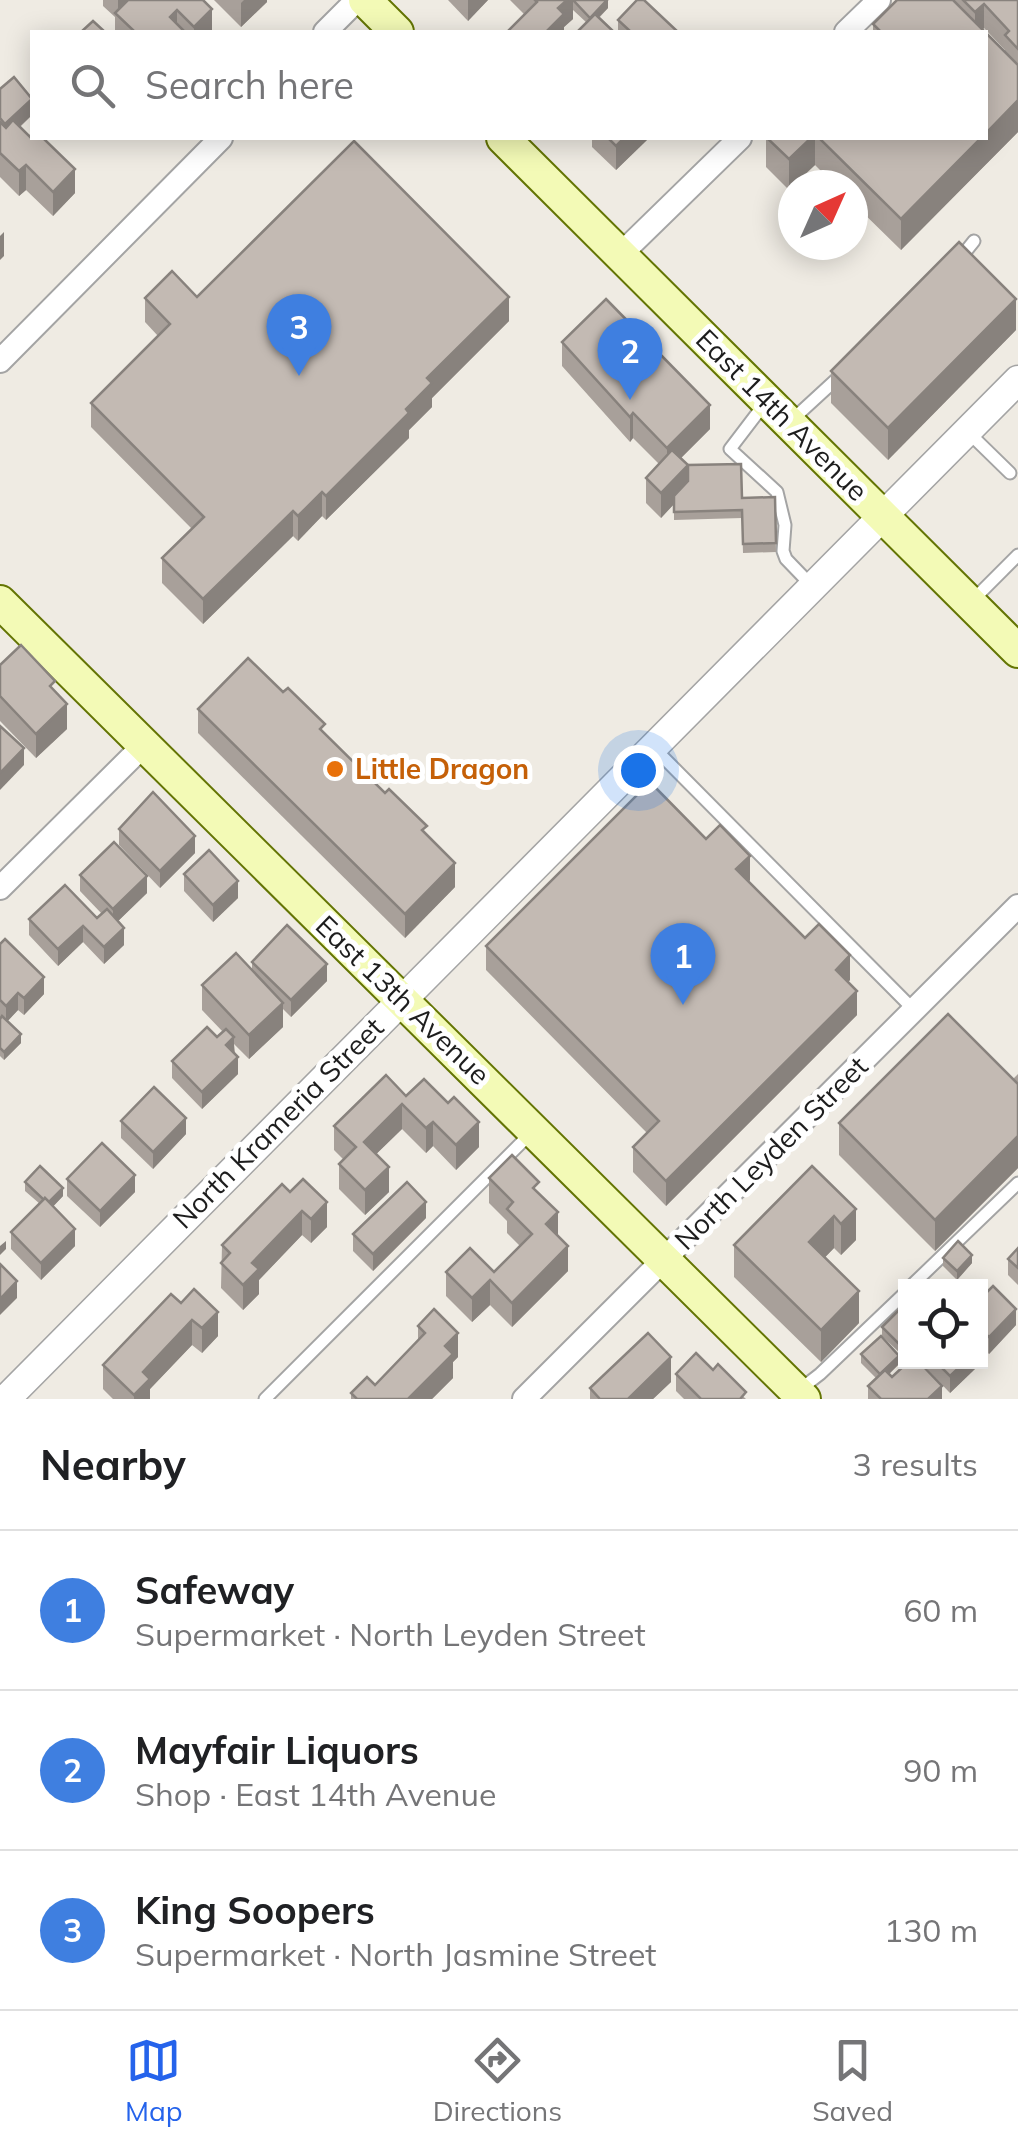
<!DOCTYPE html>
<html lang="en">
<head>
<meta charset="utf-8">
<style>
	:root { --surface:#fff; --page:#f6f6f6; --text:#202124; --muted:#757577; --line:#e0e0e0; --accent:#2563eb }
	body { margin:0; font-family:Mulish,sans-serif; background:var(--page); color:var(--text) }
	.controls { position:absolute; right:30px; bottom:30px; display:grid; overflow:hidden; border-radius:0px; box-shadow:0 5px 25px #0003 }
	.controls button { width:90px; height:90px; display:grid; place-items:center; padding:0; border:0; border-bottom:2px solid var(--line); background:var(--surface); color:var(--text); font:50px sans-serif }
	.compass { position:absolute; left:778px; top:170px; width:90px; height:90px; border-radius:50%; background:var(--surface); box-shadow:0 5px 25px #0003; rotate:45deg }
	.you { position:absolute; left:638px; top:770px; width:35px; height:35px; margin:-25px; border:8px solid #fff; border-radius:50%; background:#1a73e8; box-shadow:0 0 0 15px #1a73e833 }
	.badge { display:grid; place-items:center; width:65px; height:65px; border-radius:50%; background:var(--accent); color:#fff; font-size:32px; font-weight:700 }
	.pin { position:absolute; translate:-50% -82px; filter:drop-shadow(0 2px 5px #0008) }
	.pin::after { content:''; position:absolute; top:52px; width:35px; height:30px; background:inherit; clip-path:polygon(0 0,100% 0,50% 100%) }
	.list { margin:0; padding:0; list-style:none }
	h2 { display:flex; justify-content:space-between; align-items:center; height:130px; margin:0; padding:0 40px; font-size:42px }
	h2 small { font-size:32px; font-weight:400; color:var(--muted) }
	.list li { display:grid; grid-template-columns:65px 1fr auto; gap:30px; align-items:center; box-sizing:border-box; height:160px; padding:0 40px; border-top:2px solid var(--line) }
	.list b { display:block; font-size:38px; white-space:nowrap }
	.list p { margin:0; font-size:32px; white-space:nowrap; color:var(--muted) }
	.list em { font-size:32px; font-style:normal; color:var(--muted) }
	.icon { flex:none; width:55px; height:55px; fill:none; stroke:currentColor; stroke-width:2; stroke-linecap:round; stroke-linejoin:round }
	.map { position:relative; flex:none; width:1018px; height:1399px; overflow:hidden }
	.search { position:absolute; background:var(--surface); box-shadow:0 5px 25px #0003; left:30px; right:30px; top:30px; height:110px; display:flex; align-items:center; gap:25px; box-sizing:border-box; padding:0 35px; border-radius:0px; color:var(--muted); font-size:38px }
	.sheet { height:610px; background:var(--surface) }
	nav { display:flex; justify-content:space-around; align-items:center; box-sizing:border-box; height:140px; border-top:2px solid var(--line); background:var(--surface); font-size:28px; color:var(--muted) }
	nav a { display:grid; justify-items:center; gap:5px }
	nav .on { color:var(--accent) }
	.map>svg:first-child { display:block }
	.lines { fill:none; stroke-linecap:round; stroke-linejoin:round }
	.service-casing { stroke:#a4a4a4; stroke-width:15 }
	.minor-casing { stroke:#a4a4a4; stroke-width:26 }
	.tertiary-casing { stroke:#a4a4a4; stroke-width:31 }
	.secondary-casing { stroke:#647504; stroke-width:36 }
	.service { stroke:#fff; stroke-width:11 }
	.minor { stroke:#fff; stroke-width:22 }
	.tertiary { stroke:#fff; stroke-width:28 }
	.secondary { stroke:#f3fab6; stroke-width:32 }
	.wall { fill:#a8a09a }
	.shaded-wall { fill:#88827d }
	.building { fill:#c3bab3; stroke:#88827d; stroke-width:2.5 }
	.food-dot { fill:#e8710a; stroke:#fff; stroke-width:4 }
	.labels { text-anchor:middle; stroke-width:10; stroke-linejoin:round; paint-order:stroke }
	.street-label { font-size:28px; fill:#1d1d1d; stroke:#fff }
	.food-label { font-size:28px; font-weight:bold; fill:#c56008; stroke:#fff; text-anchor:start }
</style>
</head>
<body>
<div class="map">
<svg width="1018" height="1399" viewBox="0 0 1018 1399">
	<rect width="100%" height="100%" fill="#efebe3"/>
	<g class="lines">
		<defs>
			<g id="service">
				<path d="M958 261 974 241"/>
				<path d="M765 403 730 449 777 492 785 525 783 551 786 559 812 586"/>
				<path d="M792 420 841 375"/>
				<path d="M967 431 1010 473"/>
				<path d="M973 600 1018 555"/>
				<path d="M655 749 915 1011"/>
				<path d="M911 1286 1018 1183"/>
				<path d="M798 1391 820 1374 906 1292"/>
				<path d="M265 1399 532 1132"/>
			</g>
			<g id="minor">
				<path d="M325 32 357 0"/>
				<path d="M846 32 879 0"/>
				<path d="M621 254 740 138"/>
				<path d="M0 361 221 138"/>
				<path d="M0 888 144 745"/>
				<path d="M524 1399 1018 906"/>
			</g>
			<path id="tertiary" d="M6 1399 1018 380"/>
			<g id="secondary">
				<path d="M365 0 397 32"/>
				<path d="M503 138 1018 651"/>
				<path d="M0 602 804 1399"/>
			</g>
		</defs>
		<use href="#service" class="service-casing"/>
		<use href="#minor" class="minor-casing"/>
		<use href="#tertiary" class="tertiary-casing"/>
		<use href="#secondary" class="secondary-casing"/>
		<use href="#service" class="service"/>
		<use href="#minor" class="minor"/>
		<use href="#tertiary" class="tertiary"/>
		<use href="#secondary" class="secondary"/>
	</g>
	<g class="wall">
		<path d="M103 0H203L212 32H115V17L103 6Z"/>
		<path d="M214 0H267V2L241 27Z"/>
		<path d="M448 0H488L468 21Z"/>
		<path d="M510 0H608V8L599 18 587 23 573 10V19L564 27V32L525 15Z"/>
		<path d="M897 0H1018V132L901 250 853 203V185H835L815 165 789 190 766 167V138H986L1005 50 984 28 983 30 985 32H873V24Z"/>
		<path d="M618 20 678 32H618Z"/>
		<path d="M0 89 32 115 20 127 75 193 53 216 26 190 19 196 0 177Z"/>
		<path d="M592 138H649L616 170 592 147Z"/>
		<path d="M197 297 509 321 432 398V407L409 430V438L326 520 322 516 298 541 293 536 203 624 162 583V558L192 529 91 427V403L158 336 145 322V298Z"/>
		<path d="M1016 330 888 460 831 403V371Z"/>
		<path d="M562 342 710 429 681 458 688 465 742 498 775 497 776 552 743 553 742 518 674 520V504L661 518 646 503V478L659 464 633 438 630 442 562 366Z"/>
		<path d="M0 665 55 691 67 729 36 758 0 721Z"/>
		<path d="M198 709 325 734 455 887 405 938 198 733Z"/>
		<path d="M119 829 195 853 160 888 119 845Z"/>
		<path d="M706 839 750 880 749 882 805 938 850 980 848 982 857 1015 666 1206 633 1172V1147L647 1133 486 970V946Z"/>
		<path d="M184 874 238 898 213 922 184 891Z"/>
		<path d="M80 875 147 893 118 921 124 945 104 964 83 942 58 966 29 935V919L97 918 102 914 80 891Z"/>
		<path d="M0 944 44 994 24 1015 18 1010 7 1021 21 1043 4 1060 0 1056Z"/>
		<path d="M252 962 327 981 291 1017 283 1009V1027L249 1059 234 1044 238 1074 202 1109 172 1078V1061L217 1037 223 1032 202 1010V985L252 970Z"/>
		<path d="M1018 1074V1168L935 1251 839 1155V1123L1013 1079Z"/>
		<path d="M406 1096 479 1147 456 1170 433 1146 426 1153 402 1129 376 1154 389 1192 365 1215 339 1189V1164L344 1160 334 1150V1126Z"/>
		<path d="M121 1121 186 1134 153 1169 121 1138Z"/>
		<path d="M812 1166 856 1240 841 1255 834 1248 825 1257 859 1323 821 1362 734 1277V1245Z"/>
		<path d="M489 1178 539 1193 558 1236 568 1271 512 1327 490 1305 472 1322 446 1296V1272H494L520 1246 507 1233V1221L489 1203Z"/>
		<path d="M67 1179 135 1192 100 1227 67 1196Z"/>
		<path d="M25 1182 63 1196 53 1206 75 1246 41 1280 11 1249V1232L40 1204 25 1191Z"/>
		<path d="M282 1184 327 1227 311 1243 302 1235 259 1280V1294L243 1310 221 1288 222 1245Z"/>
		<path d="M426 1218 373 1271 353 1251V1234Z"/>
		<path d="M1018 1248V1285L1008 1275V1259Z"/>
		<path d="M943 1258 972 1263 957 1280 943 1266Z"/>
		<path d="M171 1294 218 1336 202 1353 192 1345 150 1389V1399H113L103 1389V1365Z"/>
		<path d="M980 1299 1016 1325 989 1354 980 1346Z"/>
		<path d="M906 1312 901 1354 882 1336V1327Z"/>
		<path d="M418 1326 458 1357 453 1362V1378L432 1399H351V1393L375 1385 418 1341Z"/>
		<path d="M861 1354 899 1364 889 1374 892 1377 942 1399H868V1386L876 1378 861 1363Z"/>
		<path d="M928 1362H977V1367L950 1393 928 1370Z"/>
		<path d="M713 1370 746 1399H684L676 1391V1374Z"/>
		<path d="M671 1382 653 1399H590V1388Z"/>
	</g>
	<g class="shaded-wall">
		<path d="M118 0H137L118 16Z"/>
		<path d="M244 0H267V2L241 27V3Z"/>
		<path d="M468 0H488L468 21Z"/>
		<path d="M567 0H573V19L564 27V32H546L558 8Z"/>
		<path d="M608 0V8L590 26V18Z"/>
		<path d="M984 4V28L980 32H975V12Z"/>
		<path d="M212 9V32H194V27Z"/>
		<path d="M177 10V32L170 17Z"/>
		<path d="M32 99V115L5 140V124Z"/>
		<path d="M1018 100V132L901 250V219L981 138H986V133Z"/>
		<path d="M624 138H649L616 170V146Z"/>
		<path d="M811 138H815V165L793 185 789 190V159Z"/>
		<path d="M26 165V190L19 196V171Z"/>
		<path d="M75 169V193L53 216V192Z"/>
		<path d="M4 232V256L0 260V236Z"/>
		<path d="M509 297V321L432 398V407L409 430V438L326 520V496L406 409 427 378Z"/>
		<path d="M1016 299V330L888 460V428Z"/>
		<path d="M710 405V429L667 472V448Z"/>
		<path d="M633 413V438L630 442V417Z"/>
		<path d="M688 465V489L661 518V493Z"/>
		<path d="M322 492V516L298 541V516Z"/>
		<path d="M293 511V536L203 624V599Z"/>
		<path d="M67 704V729L36 758V734Z"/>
		<path d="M24 748V765L0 790V773Z"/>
		<path d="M195 836V853L160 888V871Z"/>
		<path d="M750 856V880L736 894V869Z"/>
		<path d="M455 863V887L405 938V914Z"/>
		<path d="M147 876V893L113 926V909Z"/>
		<path d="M238 881V898L213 922V905Z"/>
		<path d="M83 926V942L58 966V949Z"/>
		<path d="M124 928V945L104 964V947Z"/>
		<path d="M850 955V980L836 994V970Z"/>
		<path d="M327 964V981L291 1017V1000Z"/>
		<path d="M44 977V994L24 1015V998Z"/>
		<path d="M857 991V1015L666 1206V1181Z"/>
		<path d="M18 993V1010L6 1023V1006Z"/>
		<path d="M283 1003V1027L249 1059V1035Z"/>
		<path d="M21 1034V1043L4 1060V1052Z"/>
		<path d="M234 1037V1054L226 1045Z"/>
		<path d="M238 1057V1074L202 1109V1092Z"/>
		<path d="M402 1104V1129L364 1166V1142Z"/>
		<path d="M186 1118V1134L153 1169V1152Z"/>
		<path d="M433 1122V1146L426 1153V1128Z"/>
		<path d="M479 1122V1147L456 1170V1145Z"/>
		<path d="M1018 1136V1168L935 1251V1220Z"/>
		<path d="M389 1167V1192L365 1215V1190Z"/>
		<path d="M135 1175V1192L100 1227V1211Z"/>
		<path d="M63 1188V1196L48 1212V1204Z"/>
		<path d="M327 1202V1227L311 1243V1219Z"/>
		<path d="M426 1202V1218L373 1271V1254Z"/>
		<path d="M856 1209V1240L841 1255V1224Z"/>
		<path d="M302 1211V1235L259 1280V1294L243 1310V1285L252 1263Z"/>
		<path d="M558 1212V1237L546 1224Z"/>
		<path d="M834 1216V1248L809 1274V1242Z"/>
		<path d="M75 1229V1246L41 1280V1263Z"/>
		<path d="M6 1241V1249L0 1255V1246Z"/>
		<path d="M568 1246V1271L512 1327V1303Z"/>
		<path d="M972 1255V1263L957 1280V1271Z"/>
		<path d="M490 1280V1305L472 1322V1298Z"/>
		<path d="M17 1281V1298L0 1315V1299Z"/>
		<path d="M859 1291V1323L821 1362V1330Z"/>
		<path d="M1016 1309V1325L989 1354V1337Z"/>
		<path d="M218 1312V1336L202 1353V1328Z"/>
		<path d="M192 1320V1345L150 1389V1399H134V1395L143 1372Z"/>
		<path d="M458 1333V1357L453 1362V1378L432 1399H408L445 1346Z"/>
		<path d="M906 1341V1350L901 1354V1346Z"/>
		<path d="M899 1356V1364L880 1383V1374Z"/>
		<path d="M671 1357V1382L653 1399H628Z"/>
		<path d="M965 1362H977V1367L950 1393V1376Z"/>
		<path d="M942 1386V1399H928Z"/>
	</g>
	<g class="building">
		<path d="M128 0H203L212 9 194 27 177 10 170 17 185 32H135L115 13Z"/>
		<path d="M535 0H567L558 8 564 14 546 32H507L537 2Z"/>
		<path d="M573 0H607L590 18Z"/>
		<path d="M637 0H644L678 32H631L618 20Z"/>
		<path d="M897 0H953L985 32H881L873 24Z"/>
		<path d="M963 0H1018V49L1005 35 1009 31 984 4 975 12Z"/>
		<path d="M595 14 614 32H577Z"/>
		<path d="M93 21 105 32H81Z"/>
		<path d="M986 33 1018 65V100L986 133Z"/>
		<path d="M14 77 32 99 5 124 0 118V89Z"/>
		<path d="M13 120 30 137 32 133V138H43L75 169 53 192 26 165 19 171 0 153V122L6 128Z"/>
		<path d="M608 138H624L616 146Z"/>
		<path d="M767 138H811L789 159Z"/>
		<path d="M819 138H981L901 219Z"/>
		<path d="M354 141 509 297 427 378 432 383 406 409 409 413 326 496 322 492 298 516 293 511 203 599 162 558 204 517 91 403 170 324 145 298 172 271 197 297Z"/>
		<path d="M959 242 1016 299 888 428 831 371Z"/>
		<path d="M606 299 710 405 667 448 633 413 630 417 562 342Z"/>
		<path d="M672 450 688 465 661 493 646 478Z"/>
		<path d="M741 464 742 498 775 497 776 543 743 544 742 510 674 512V496L688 481V465Z"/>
		<path d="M21 645 55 681 50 686 67 704 36 734 0 696V665Z"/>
		<path d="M248 658 283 692 288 688 325 724 320 729 385 793 389 789 427 826 422 830 455 863 405 914 198 709Z"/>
		<path d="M0 726 24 748 0 773Z"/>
		<path d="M650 782 706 839 720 825 750 856 736 869 805 938 819 924 850 955 836 970 857 991 666 1181 633 1147 659 1121 486 946Z"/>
		<path d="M153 792 195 836 160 871 119 829Z"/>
		<path d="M114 842 147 876 113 909 80 875Z"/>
		<path d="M209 850 238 881 213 905 184 874Z"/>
		<path d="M65 885 97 918 107 909 124 928 104 947 83 926 58 949 29 919Z"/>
		<path d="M287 925 327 964 291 1000 252 962Z"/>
		<path d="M5 939 44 977 24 998 18 993 6 1006 0 1000V944Z"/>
		<path d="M236 953 283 1003 249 1035 202 985Z"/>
		<path d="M948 1014 1018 1084V1136L935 1220 839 1123Z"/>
		<path d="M2 1016 21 1034 4 1052 0 1048V1019Z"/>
		<path d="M207 1027 217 1037 226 1029 234 1037 226 1045 238 1057 202 1092 172 1061Z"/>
		<path d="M386 1075 406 1096 424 1079 448 1103 454 1097 479 1122 456 1145 433 1122 426 1128 402 1104 364 1142 389 1167 365 1190 339 1164 356 1147 334 1126Z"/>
		<path d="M154 1087 186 1118 153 1152 121 1121Z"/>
		<path d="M102 1143 135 1175 100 1211 67 1179Z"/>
		<path d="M512 1155 539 1182 533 1188 558 1212 546 1224 568 1246 512 1303 490 1280 472 1298 446 1272 470 1248 494 1272 532 1234 507 1209 513 1202 489 1178Z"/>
		<path d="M40 1166 63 1188 49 1202 45 1198 44 1200 25 1182Z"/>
		<path d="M812 1166 856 1209 841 1224 834 1216 809 1242 859 1291 821 1330 734 1245Z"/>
		<path d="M303 1179 327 1202 311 1219 302 1211 252 1263 259 1269 243 1285 221 1263 230 1253 222 1245 282 1184 290 1192Z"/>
		<path d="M407 1182 426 1202 373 1254 353 1234Z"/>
		<path d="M45 1198 75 1229 41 1263 11 1232Z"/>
		<path d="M958 1241 972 1255 957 1271 943 1258Z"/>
		<path d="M1018 1248V1268L1008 1259Z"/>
		<path d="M0 1264 17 1281 0 1299Z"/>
		<path d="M993 1286 1016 1309 989 1337 980 1329V1299Z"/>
		<path d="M194 1289 218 1312 202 1328 192 1320 143 1372 150 1379 134 1395 103 1365 171 1294 181 1303Z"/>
		<path d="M901 1308 906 1312V1341L901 1346 882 1327Z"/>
		<path d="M434 1309 458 1333 445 1346 453 1354 408 1399H357L351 1393 367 1377 375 1385 425 1333 418 1326Z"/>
		<path d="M648 1333 671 1357 628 1399H600L590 1388Z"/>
		<path d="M881 1336 899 1356 880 1374 861 1354Z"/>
		<path d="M696 1353 713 1370 718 1364 746 1392 740 1399H701L676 1374Z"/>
		<path d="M908 1362H919L942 1386 928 1399H881L868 1386 885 1370 892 1377Z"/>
		<path d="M936 1362H965L950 1376Z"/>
	</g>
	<circle class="food-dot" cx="335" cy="769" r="10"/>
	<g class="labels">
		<g class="street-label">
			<text transform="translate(782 415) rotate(45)" y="10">East 14th Avenue</text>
			<text transform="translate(403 1000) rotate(44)" y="10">East 13th Avenue</text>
			<text transform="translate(278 1123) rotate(-45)" y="10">North Krameria Street</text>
			<text transform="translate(771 1153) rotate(-45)" y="10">North Leyden Street</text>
		</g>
		<g class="food-label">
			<text x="355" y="779">Little Dragon</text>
		</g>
	</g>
</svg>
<div class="controls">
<button><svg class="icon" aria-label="locate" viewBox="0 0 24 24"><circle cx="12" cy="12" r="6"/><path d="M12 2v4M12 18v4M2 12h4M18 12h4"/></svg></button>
</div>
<svg class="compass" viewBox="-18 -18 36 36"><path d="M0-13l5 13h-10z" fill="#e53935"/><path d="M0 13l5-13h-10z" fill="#757577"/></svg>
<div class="you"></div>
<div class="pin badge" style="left:683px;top:1005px;background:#3f7fe0">1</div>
<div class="pin badge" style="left:630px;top:400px;background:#3f7fe0">2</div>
<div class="pin badge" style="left:299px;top:376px;background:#3f7fe0">3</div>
<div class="search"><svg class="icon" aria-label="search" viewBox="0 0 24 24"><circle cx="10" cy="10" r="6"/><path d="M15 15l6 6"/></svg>Search here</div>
</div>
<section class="sheet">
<h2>Nearby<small>3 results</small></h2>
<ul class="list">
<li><span class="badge" style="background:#3f7fe0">1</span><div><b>Safeway</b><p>Supermarket · North Leyden Street</p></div><em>60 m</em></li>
<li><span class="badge" style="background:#3f7fe0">2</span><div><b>Mayfair Liquors</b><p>Shop · East 14th Avenue</p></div><em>90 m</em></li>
<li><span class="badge" style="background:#3f7fe0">3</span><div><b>King Soopers</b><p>Supermarket · North Jasmine Street</p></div><em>130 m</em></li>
</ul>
</section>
<nav>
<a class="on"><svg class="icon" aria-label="map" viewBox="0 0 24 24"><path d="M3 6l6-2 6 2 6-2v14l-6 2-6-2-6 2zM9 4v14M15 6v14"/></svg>Map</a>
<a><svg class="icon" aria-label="directions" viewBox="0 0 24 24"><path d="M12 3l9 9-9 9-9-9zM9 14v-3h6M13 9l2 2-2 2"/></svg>Directions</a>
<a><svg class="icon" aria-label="saved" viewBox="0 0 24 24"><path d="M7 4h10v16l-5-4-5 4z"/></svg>Saved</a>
</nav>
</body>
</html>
